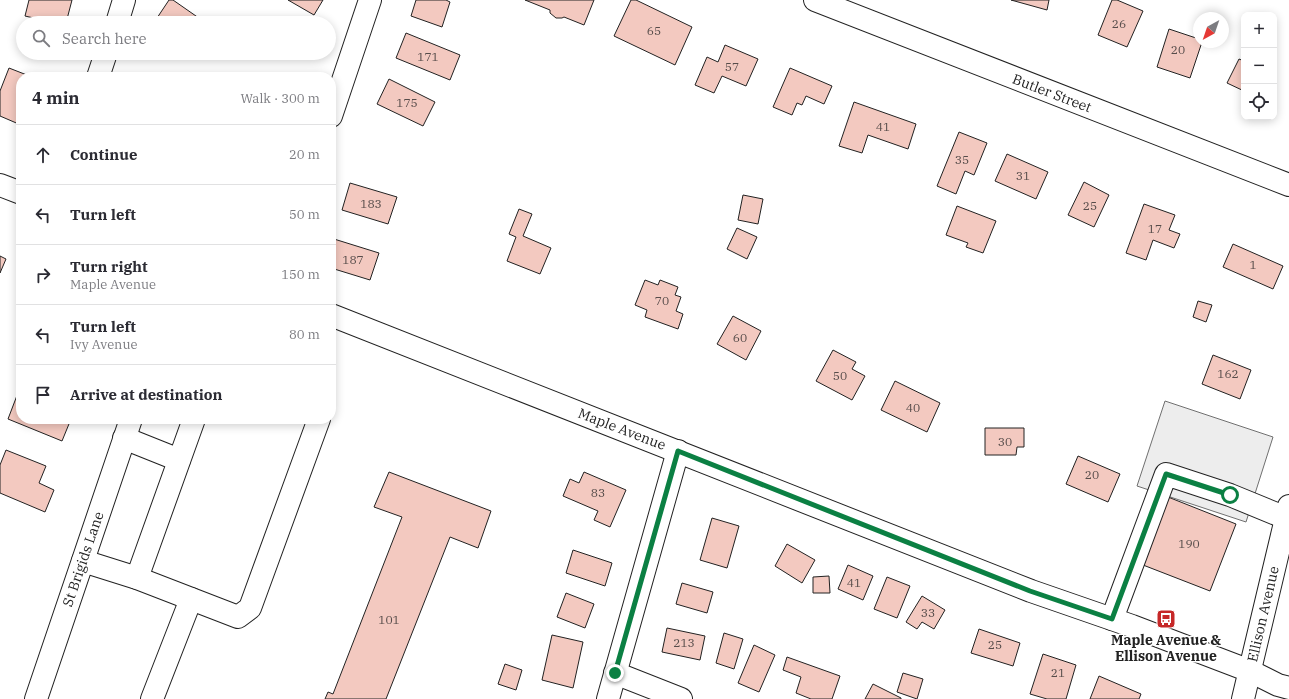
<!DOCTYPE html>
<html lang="en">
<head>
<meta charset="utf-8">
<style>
	:root { --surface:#fff; --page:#f7f7f7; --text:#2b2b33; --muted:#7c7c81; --line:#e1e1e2 }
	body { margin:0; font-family:"IBM Plex Serif",serif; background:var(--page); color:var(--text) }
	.controls { position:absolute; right:12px; top:12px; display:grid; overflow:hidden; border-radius:8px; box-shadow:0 2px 10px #0003 }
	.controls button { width:36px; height:36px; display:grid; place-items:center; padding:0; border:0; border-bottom:1px solid var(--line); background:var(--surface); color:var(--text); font:20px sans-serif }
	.compass { position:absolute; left:1193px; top:12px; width:36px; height:36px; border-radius:50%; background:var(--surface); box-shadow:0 2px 10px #0003; rotate:220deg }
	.stop { position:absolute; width:12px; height:12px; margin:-9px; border:3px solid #0b8043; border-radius:50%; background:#fff }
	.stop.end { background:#0b8043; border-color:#fff; box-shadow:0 1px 4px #0008 }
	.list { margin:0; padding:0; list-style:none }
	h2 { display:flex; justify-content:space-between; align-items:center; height:52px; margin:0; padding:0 16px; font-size:17px }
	h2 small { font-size:13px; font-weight:400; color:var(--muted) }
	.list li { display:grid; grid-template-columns:26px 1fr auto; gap:12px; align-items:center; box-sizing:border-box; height:60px; padding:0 16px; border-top:1px solid var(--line) }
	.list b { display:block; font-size:15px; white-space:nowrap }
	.list p { margin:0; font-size:13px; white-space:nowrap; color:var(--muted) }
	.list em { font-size:13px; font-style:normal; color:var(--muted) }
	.icon { flex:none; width:22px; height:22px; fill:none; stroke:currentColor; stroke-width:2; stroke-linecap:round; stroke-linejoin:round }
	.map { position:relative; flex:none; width:1289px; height:699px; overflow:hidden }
	.search { position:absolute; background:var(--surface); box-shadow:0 2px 10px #0003; left:16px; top:16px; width:320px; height:44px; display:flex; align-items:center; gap:10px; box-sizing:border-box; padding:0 14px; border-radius:22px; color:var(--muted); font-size:15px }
	.panel { position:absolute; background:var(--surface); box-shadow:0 2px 10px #0003; left:16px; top:72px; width:320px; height:352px; border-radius:16px }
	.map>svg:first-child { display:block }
	.parking { fill:#ededed; stroke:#6f6f6f }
	.building { fill:#f3c9c0; stroke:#222 }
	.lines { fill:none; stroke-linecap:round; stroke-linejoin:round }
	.minor-casing { stroke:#222; stroke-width:24 }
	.major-casing { stroke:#222; stroke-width:24 }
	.minor { stroke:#fff; stroke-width:22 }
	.major { stroke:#fff; stroke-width:22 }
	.route { stroke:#0b8043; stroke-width:5 }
	.labels { text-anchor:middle; stroke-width:3; stroke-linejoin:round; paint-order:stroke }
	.number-label { font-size:12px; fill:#564c4a }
	.street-label { font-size:14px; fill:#222; stroke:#fff }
	.poi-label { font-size:14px; font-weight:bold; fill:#222; stroke:#fff }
</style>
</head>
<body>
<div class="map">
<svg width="1289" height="699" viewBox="0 0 1289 699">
	<rect width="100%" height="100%" fill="#fff"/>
	<path class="parking" d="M1165 401 1273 437 1246 522 1137 486Z"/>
	<g class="building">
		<path d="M29 0H72L66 23H55L25 16Z"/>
		<path d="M169 0H173L206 23H157L155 21Z"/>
		<path d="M288 0H323L314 15Z"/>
		<path d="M416 0H446L450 2 442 27 411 16Z"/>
		<path d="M525 0H594L584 25 564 17 562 18H556L550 13V10Z"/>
		<path d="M631 0H636L692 27 675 65 614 36Z"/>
		<path d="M1011 0H1049L1047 10Z"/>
		<path d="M1112 0H1117L1143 11 1127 47 1098 35Z"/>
		<path d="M1169 29 1199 39V42H1202L1190 78 1157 67Z"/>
		<path d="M406 33 460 55 450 80 396 58Z"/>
		<path d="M725 45 758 59 746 86 722 76 714 93 695 85 707 57 718 62Z"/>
		<path d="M1239 59 1244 61V91L1227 83Z"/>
		<path d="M9 68 32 77H21V125L0 116V91Z"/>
		<path d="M790 68 832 86 824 104 806 96 802 105 797 103 792 115 773 107Z"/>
		<path d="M389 79 435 102 423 126 377 104Z"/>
		<path d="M854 102 916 124 908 149 868 135 862 153 839 146Z"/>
		<path d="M959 132 987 143 974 175 965 171 956 194 937 186Z"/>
		<path d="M1007 154 1048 172 1036 199 995 181Z"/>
		<path d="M1084 182 1109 195 1094 227 1068 215Z"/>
		<path d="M350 183 397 197 388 224 342 210Z"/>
		<path d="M743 195 763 199 758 224 738 220Z"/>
		<path d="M1144 204 1175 215 1169 230 1180 234 1174 248 1153 240 1146 260 1126 253Z"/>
		<path d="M957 206 996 221 983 253 966 247 968 243 946 235Z"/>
		<path d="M519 209 532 214 523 236 551 248 540 274 507 261 516 237 509 234Z"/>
		<path d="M737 228 757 237 747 259 727 249Z"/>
		<path d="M334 239 379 253 370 280 331 268V247Z"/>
		<path d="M1233 244 1283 266 1273 289 1223 267Z"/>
		<path d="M0 256 6 259 0 273Z"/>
		<path d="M645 280 658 285 660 280 678 287 675 295 681 297 676 311 683 314 678 329 645 317 647 310 635 305Z"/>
		<path d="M1198 301 1212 305 1206 322 1193 317Z"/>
		<path d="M733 316 761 331 746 360 717 344Z"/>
		<path d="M833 350 856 362 852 369 865 376 852 400 816 381Z"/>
		<path d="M1213 355 1251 370 1240 399 1202 384Z"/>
		<path d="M895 381 940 403 927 432 881 410Z"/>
		<path d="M21 385V419H71L62 441 8 419Z"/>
		<path d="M985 428H1024V447H1017L1016 455H985Z"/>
		<path d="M6 450 46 466 39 483 54 490 45 512 0 493V465Z"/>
		<path d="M1078 456 1120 474 1108 502 1066 484Z"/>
		<path d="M389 472 491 511 478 548 450 537 386 699H325L328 692 333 694 402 517 374 507Z"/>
		<path d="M584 472 626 490 610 527 594 520 598 511 563 496 570 479 579 483Z"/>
		<path d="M1168 497 1236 524 1210 591 1143 565Z"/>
		<path d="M712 518 739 526 727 568 700 560Z"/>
		<path d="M787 544 815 560 802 583 775 566Z"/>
		<path d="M573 550 612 563 605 586 566 573Z"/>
		<path d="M848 565 873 576 863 600 838 589Z"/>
		<path d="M829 576 830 593H813V577Z"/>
		<path d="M887 577 910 586 897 618 874 609Z"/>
		<path d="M682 583 713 592 707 613 676 604Z"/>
		<path d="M566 593 594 604 585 628 557 617Z"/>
		<path d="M922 596 945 610 934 629 922 622 917 629 906 622Z"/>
		<path d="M667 628 705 636 700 660 662 652Z"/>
		<path d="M979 629 1020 643 1013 666 971 653Z"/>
		<path d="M724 633 743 639 734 669 716 663Z"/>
		<path d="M552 635 583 642 573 688 542 680Z"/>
		<path d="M754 645 775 655 759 692 738 683Z"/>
		<path d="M1043 654 1076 665 1066 699H1047L1030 694Z"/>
		<path d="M787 657 840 676 832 699H811L796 693 801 677 783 670Z"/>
		<path d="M505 664 522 670 516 690 498 684Z"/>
		<path d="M903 673 923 679 917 699 897 692Z"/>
		<path d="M1099 676 1141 694 1139 699H1090Z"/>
		<path d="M873 684 901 698V699H865Z"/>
	</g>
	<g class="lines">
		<defs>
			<g id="minor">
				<path d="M815 0 1289 185"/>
				<path d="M117 23 124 0"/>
				<path d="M98 77 106 53"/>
				<path d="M331 116 370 0"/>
				<path d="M124 438 179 460"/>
				<path d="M83 561 137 578 238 617 250 608 319 419"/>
				<path d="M137 578 194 419"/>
				<path d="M1112 619 1166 474 1230 495 1286 518"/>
				<path d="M615 673 681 699"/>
				<path d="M36 699 131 419"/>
				<path d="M152 699 191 599"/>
				<path d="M608 699 678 451"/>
				<path d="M1243 699 1289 506"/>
			</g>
			<g id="major">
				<path d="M0 185 21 193"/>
				<path d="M331 315 1031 591 1132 626 1250 671 1278 685 1289 688"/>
			</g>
		</defs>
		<use href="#minor" class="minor-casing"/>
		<use href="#major" class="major-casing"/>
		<use href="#minor" class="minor"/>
		<use href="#major" class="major"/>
	</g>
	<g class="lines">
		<path class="route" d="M615 673 678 451 1030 591 1112 619 1166 474 1230 495"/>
	</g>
	<defs>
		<symbol id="bus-square" viewBox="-11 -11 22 22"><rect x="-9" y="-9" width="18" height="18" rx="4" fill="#c62828" stroke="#fff"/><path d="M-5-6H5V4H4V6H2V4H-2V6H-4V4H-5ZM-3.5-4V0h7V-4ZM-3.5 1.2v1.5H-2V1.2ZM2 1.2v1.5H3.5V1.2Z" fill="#fff"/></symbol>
	</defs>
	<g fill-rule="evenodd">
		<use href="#bus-square" x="1155" y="608" width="22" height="22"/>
	</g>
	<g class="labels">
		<g class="number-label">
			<text x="1119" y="28">26</text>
			<text x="654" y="35">65</text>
			<text x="1178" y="54">20</text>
			<text x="428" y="61">171</text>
			<text x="732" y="71">57</text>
			<text x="407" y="107">175</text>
			<text x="883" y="131">41</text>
			<text x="962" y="164">35</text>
			<text x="1023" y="180">31</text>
			<text x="371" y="208">183</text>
			<text x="1090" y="210">25</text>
			<text x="1155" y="233">17</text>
			<text x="353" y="264">187</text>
			<text x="1253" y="269">1</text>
			<text x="662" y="305">70</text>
			<text x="740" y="342">60</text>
			<text x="1228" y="378">162</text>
			<text x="840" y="380">50</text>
			<text x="913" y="412">40</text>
			<text x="1005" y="446">30</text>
			<text x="1092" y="479">20</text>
			<text x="598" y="497">83</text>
			<text x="1189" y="548">190</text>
			<text x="854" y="587">41</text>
			<text x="928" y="617">33</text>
			<text x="389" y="624">101</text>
			<text x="684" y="647">213</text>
			<text x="995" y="649">25</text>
			<text x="1058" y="677">21</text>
		</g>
		<g class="street-label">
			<text transform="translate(1052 93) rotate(21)" y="5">Butler Street</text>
			<text transform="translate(622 429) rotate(21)" y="5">Maple Avenue</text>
			<text transform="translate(83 559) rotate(-71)" y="5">St Brigids Lane</text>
			<text transform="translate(1263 614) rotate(-77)" y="5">Ellison Avenue</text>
		</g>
		<g class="poi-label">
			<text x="1166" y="645">Maple Avenue &amp;<tspan x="1166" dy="16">Ellison Avenue</tspan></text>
		</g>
	</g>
</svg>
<div class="controls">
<button>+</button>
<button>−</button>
<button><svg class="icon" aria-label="locate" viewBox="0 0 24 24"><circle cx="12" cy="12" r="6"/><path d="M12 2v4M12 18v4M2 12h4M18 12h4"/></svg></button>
</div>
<svg class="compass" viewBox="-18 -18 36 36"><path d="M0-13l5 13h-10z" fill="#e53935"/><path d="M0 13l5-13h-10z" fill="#7c7c81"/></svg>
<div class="stop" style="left:1230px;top:495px"></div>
<div class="stop end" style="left:615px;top:673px"></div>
<div class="search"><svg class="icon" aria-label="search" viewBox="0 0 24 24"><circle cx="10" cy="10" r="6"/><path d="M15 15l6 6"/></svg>Search here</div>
<section class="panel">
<h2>4 min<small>Walk · 300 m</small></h2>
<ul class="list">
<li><svg class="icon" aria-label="ahead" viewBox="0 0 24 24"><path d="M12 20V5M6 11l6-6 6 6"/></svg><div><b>Continue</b></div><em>20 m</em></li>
<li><svg class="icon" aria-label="left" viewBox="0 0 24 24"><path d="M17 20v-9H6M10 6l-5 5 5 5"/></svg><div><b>Turn left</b></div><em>50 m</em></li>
<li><svg class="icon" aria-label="right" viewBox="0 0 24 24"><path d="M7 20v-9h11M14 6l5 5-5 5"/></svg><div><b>Turn right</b><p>Maple Avenue</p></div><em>150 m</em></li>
<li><svg class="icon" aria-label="left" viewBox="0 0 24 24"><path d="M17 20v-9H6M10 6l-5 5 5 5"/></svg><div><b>Turn left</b><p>Ivy Avenue</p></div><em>80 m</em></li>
<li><svg class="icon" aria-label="arrive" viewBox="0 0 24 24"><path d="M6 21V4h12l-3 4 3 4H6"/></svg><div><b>Arrive at destination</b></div></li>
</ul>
</section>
</div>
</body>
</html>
